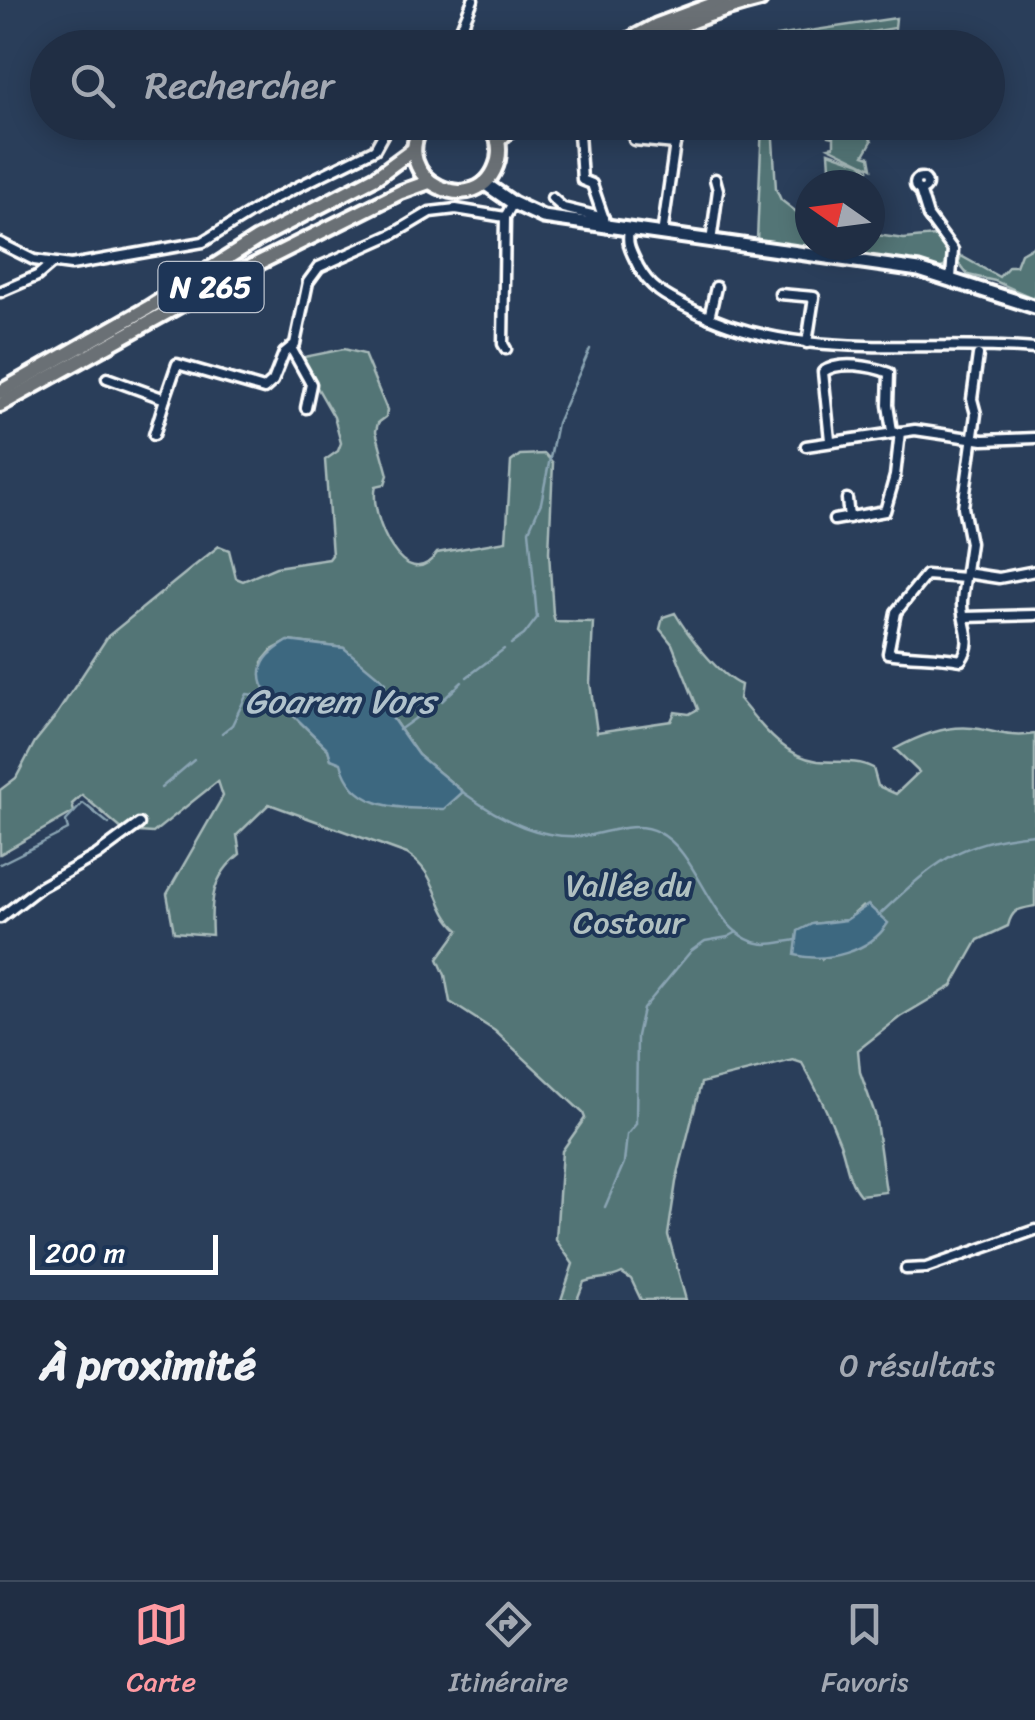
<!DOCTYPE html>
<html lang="fr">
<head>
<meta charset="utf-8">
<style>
	:root { --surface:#202e44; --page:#2d3a4f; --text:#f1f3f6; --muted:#a2a8b2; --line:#3d4a5d; --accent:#ff9aa2 }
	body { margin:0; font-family:Sriracha,sans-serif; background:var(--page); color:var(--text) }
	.compass { position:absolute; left:795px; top:170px; width:90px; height:90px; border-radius:50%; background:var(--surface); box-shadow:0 5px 25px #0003; rotate:284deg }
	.scale { position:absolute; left:30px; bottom:25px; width:188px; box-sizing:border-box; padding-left:10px; border:5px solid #fff; border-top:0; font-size:28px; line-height:35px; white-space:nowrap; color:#fff; -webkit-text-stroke:8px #1d3557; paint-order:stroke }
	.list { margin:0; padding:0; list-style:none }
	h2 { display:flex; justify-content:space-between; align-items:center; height:130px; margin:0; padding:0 40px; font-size:42px }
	h2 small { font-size:32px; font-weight:400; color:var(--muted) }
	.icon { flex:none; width:55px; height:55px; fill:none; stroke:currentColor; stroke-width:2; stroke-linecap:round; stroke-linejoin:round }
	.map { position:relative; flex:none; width:1035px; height:1300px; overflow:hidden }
	.search { position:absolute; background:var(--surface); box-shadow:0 5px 25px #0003; left:30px; right:30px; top:30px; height:110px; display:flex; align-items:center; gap:25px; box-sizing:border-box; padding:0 35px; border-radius:55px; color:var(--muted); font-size:38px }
	.sheet { height:280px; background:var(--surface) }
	nav { display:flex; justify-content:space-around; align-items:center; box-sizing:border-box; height:140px; border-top:2px solid var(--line); background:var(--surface); font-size:28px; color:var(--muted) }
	nav a { display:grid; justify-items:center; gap:5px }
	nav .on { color:var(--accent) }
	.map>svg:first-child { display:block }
	.green { fill:#527576; stroke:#a8baba; stroke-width:2.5; fill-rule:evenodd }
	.water { fill:#3c6880; stroke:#8aa4b3; stroke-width:2.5 }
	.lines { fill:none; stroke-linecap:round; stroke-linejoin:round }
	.stream { stroke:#8aa4b3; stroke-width:2.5 }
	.minor-casing { stroke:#fff; stroke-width:15 }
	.secondary-casing { stroke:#fff; stroke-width:19 }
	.trunk-casing { stroke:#fff; stroke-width:20 }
	.minor { stroke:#1d3557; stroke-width:8 }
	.secondary { stroke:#1d3557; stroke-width:11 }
	.trunk { stroke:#6a7074; stroke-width:12 }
	.labels { text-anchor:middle; stroke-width:8; stroke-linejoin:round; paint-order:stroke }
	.shield { fill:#1d3557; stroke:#bbc2cd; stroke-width:2.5 }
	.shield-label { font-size:30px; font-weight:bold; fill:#fff }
	.park-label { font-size:32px; fill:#b1c1c1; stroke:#1d3557 }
	.water-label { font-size:35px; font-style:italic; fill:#b1c3cc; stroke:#1d3557 }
</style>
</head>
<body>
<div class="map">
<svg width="1035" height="1300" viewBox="0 0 1035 1300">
	<rect width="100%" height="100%" fill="#2a3e5a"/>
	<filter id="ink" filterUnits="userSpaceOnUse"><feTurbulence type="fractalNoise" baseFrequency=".01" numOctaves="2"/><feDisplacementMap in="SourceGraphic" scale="20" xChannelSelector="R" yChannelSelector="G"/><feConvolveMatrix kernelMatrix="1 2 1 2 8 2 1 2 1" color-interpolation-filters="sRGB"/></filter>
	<g filter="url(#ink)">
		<g class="green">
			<path d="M896 18 895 28 779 47 776 36Z"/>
			<path d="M762 123H772L776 189 781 200 803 217 805 214 810 217 812 248 757 240Z"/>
			<path d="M825 123C846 122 862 119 872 141L864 155 870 157 872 168 829 147 834 146V137L829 136V126H823Z"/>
			<path d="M829 152 861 163 868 170 842 185H827L831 183Z"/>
			<path d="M870 234 904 239 935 236 945 244 949 265 941 268 831 251 825 247 870 245Z"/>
			<path d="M1035 245V299L995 281 968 275 958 263 961 256 999 277 1009 266H1016L1021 253Z"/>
			<path d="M344 349 364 354 387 410 386 417 378 423 376 431 388 475 385 484 376 486C368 516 406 598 437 553L506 541 511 462 520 455 545 454 553 463 549 552 553 614 555 621 593 622 590 683 597 732 671 721 675 712 689 714 698 709 672 644 660 629 663 617 675 613C687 634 719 676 741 685L739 699C761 725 782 756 818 761 837 763 856 759 873 768L878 786 896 794 919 772 895 749C920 735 951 723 980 729 1000 733 1014 738 1035 734V906C1019 909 1012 909 1008 926L978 940 952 986 900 1017 858 1050 860 1072 875 1114 886 1192 860 1195C847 1180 847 1162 840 1143 829 1115 817 1089 802 1063L793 1060 701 1083 676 1182 668 1235 686 1300H641L631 1279 622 1273C609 1280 597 1277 584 1282L577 1300H561L573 1264 556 1240 562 1151 585 1118 583 1113 495 1031 450 1002 445 975 438 959 459 930C433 908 440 875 407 854L269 804 237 835 240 854C212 876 210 901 212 935L174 932 167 894 223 796 218 781 153 833 124 831 82 795 72 804 74 812 0 854V790L16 778 35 742 55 717 108 636 219 546 229 550 236 578 243 581 276 567 329 559 332 555 325 460 338 451 341 443 334 417 302 361 304 357ZM289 641 344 648 418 755 463 792 331 759 328 749 263 686 262 662 272 650ZM863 906 822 959 812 924 847 920Z"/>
		</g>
		<g class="water">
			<path d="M288 641 344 648 385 682 383 705 418 755 463 792 444 809C403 808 353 812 341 763L331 759 328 749 263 686C255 663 270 652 288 641Z"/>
			<path d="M868 905 888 923C870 952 826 963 795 955L798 931 812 924 846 920Z"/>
		</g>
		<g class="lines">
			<g class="stream">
				<path d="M511 644 524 635 537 618 529 530 541 503 557 423 590 349"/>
				<path d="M467 677 504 649"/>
				<path d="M442 701 462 682"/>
				<path d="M399 730 434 705"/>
				<path d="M222 733 232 725 247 694 254 695 275 708"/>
				<path d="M161 788 194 760"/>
				<path d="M464 793C501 820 543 842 591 835 612 831 637 821 658 832 702 853 712 942 766 944 776 944 787 941 797 940"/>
				<path d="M0 864 68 830 66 821 83 803 109 824"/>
				<path d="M879 915C933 864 958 840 1035 834"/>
				<path d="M605 1207 624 1163 627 1135 636 1124 637 1036 643 1009 691 951 705 941 728 937 737 932"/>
			</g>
			<defs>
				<g id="minor">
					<path d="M453 48 473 0"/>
					<path d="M575 122 579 133 582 180 592 184 607 228"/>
					<path d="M634 140 675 144"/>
					<circle cx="921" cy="184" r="6"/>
					<path d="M920 190 928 216 953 250 951 278"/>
					<path d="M552 198 563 208 604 218"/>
					<path d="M810 200V212"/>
					<path d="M629 231C626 245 632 253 638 266 650 289 667 297 689 308 795 364 920 339 1035 349"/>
					<path d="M662 235 678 122"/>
					<path d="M711 242 718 190 715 179"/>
					<path d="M0 243 34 260 71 265 203 242 271 200 375 149 390 122"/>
					<path d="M0 292 37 276 51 264"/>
					<path d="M780 294 814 297 807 343"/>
					<path d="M709 318 716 287"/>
					<path d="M291 348 311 384 306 408"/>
					<path d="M506 349 503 344 505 217 513 203"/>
					<path d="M107 378 165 399 177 364 264 389 273 381 284 353 295 344 308 282 319 267 393 234 430 212 456 209 505 217"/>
					<path d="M154 435 165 399"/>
					<path d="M830 440 823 372C839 360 871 366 889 373L888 405 892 431"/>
					<path d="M806 446 915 430 983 440 1035 438"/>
					<path d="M847 499 849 518"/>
					<path d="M834 520 885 511 895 476 900 432"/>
					<path d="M966 573 999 578 1035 571"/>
					<path d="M965 578C964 586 962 595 962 604 962 625 975 641 961 660 936 655 913 657 888 653L896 612 926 575 965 578 970 543 963 507 976 414 972 399 978 355"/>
					<path d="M965 617 1035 615"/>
					<path d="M0 918 40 887 97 855 139 824"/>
					<path d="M906 1269 926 1268 1035 1230"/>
				</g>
				<path id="secondary" d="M484 183 513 203 543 217 919 270 1035 307"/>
				<g id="trunk">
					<path d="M614 48 657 25 724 0"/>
					<path d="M633 48C674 26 716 11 760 0"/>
					<path d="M425 122C382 179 481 225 498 160 501 146 497 133 489 122"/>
					<path d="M498 141 517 122"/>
					<path d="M0 392 148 308 257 239 376 177 414 149"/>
					<path d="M0 405 227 279 401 192 429 182"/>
				</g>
			</defs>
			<use href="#minor" class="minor-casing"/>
			<use href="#secondary" class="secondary-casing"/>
			<use href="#trunk" class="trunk-casing"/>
			<use href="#minor" class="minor"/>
			<use href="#secondary" class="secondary"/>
			<use href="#trunk" class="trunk"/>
		</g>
	</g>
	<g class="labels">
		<rect class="shield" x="158.5" y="262" width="105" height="50" rx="8"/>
		<g class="shield-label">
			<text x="211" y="297">N 265</text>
		</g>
		<g class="park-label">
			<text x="629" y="896">Vallée du<tspan x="629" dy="37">Costour</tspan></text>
		</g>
		<g class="water-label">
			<text x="340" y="713">Goarem Vors</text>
		</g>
	</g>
</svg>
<svg class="compass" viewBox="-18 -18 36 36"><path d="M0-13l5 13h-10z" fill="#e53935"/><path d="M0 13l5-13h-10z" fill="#a2a8b2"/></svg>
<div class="scale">200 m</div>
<div class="search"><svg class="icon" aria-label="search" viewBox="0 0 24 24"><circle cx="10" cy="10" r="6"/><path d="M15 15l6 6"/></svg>Rechercher</div>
</div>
<section class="sheet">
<h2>À proximité<small>0 résultats</small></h2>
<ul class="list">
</ul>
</section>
<nav>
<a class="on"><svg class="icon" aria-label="map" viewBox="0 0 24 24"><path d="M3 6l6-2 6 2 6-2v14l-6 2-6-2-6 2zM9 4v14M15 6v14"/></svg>Carte</a>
<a><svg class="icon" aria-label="directions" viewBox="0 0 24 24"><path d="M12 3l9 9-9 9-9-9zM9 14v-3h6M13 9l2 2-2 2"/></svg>Itinéraire</a>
<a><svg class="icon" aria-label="saved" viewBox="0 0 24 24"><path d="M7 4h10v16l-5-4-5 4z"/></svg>Favoris</a>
</nav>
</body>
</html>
